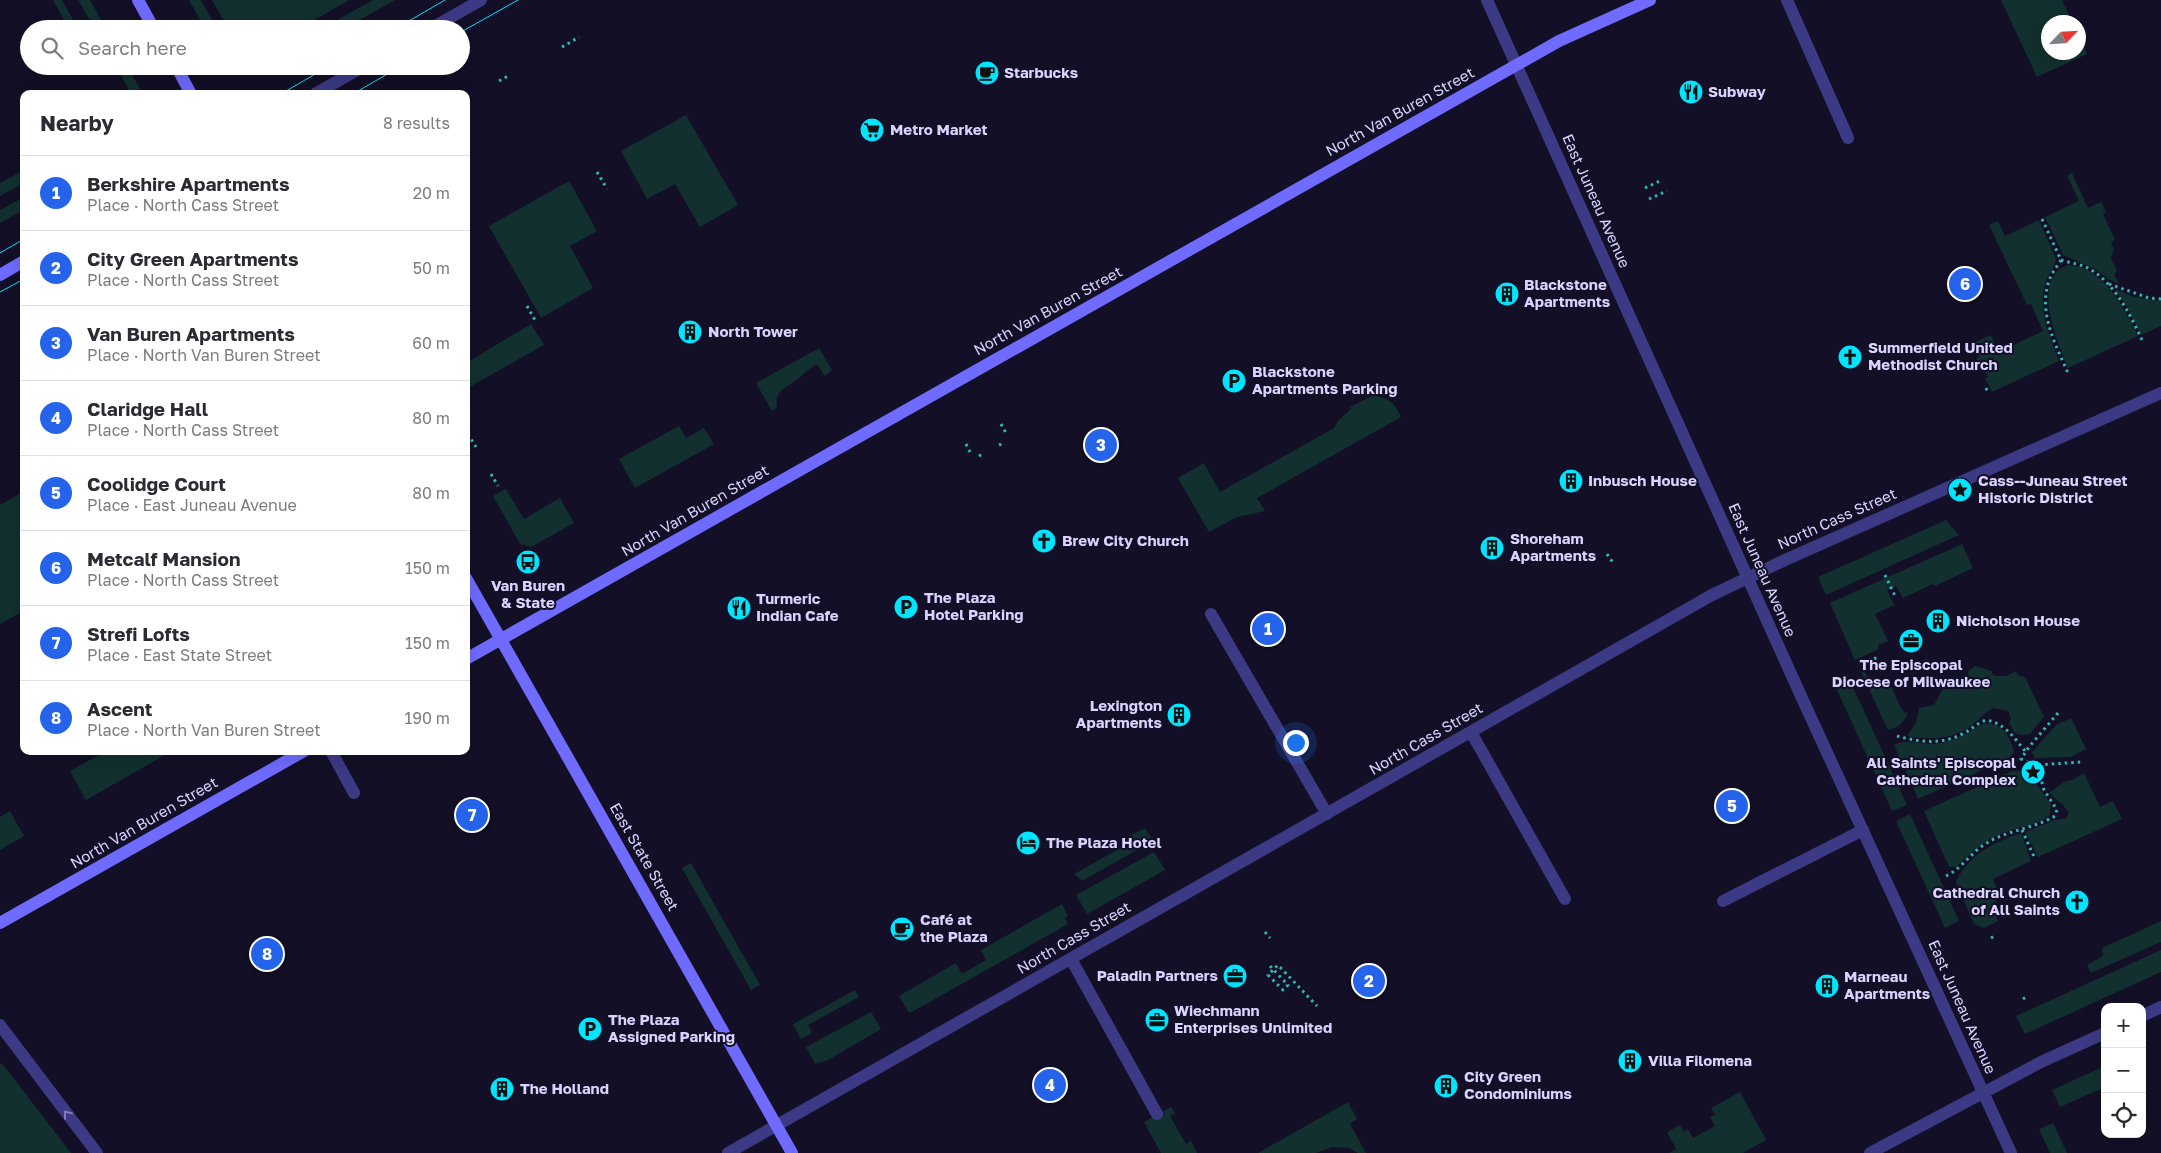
<!DOCTYPE html>
<html lang="en">
<head>
<meta charset="utf-8">
<style>
	:root { --surface:#fff; --page:#f2f2f3; --text:#2b2b33; --muted:#7c7c81; --line:#e1e1e2; --accent:#2563eb }
	body { margin:0; font-family:"Golos Text",sans-serif; background:var(--page); color:var(--text) }
	.controls { position:absolute; right:15px; bottom:15px; display:grid; overflow:hidden; border-radius:10px; box-shadow:0 5px 20px #0002 }
	.controls button { width:45px; height:45px; display:grid; place-items:center; padding:0; border:0; border-bottom:1px solid var(--line); background:var(--surface); color:var(--text); font:25px sans-serif }
	.compass { position:absolute; left:2041px; top:15px; width:45px; height:45px; border-radius:50%; background:var(--surface); box-shadow:0 5px 20px #0002; rotate:65deg }
	.you { position:absolute; left:1295px; top:742px; width:18px; height:18px; margin:-12px; border:4px solid #fff; border-radius:50%; background:#1a73e8; box-shadow:0 0 0 8px #1a73e833 }
	.badge { display:grid; place-items:center; width:32px; height:32px; border-radius:50%; background:var(--accent); color:#fff; font-size:16px; font-weight:700 }
	.pin { position:absolute; translate:-50% -50%; border:2px solid #fff; box-shadow:0 1px 5px #0006 }
	.list { margin:0; padding:0; list-style:none }
	h2 { display:flex; justify-content:space-between; align-items:center; height:65px; margin:0; padding:0 20px; font-size:21px }
	h2 small { font-size:16px; font-weight:400; color:var(--muted) }
	.list li { display:grid; grid-template-columns:32px 1fr auto; gap:15px; align-items:center; box-sizing:border-box; height:75px; padding:0 20px; border-top:1px solid var(--line) }
	.list b { display:block; font-size:19px; white-space:nowrap }
	.list p { margin:0; font-size:16px; white-space:nowrap; color:var(--muted) }
	.list em { font-size:16px; font-style:normal; color:var(--muted) }
	.icon { flex:none; width:28px; height:28px; fill:none; stroke:currentColor; stroke-width:2; stroke-linecap:round; stroke-linejoin:round }
	.map { position:relative; flex:none; width:2161px; height:1153px; overflow:hidden }
	.search { position:absolute; background:var(--surface); box-shadow:0 5px 20px #0002; left:20px; top:20px; width:450px; height:55px; display:flex; align-items:center; gap:12px; box-sizing:border-box; padding:0 18px; border-radius:28px; color:var(--muted); font-size:19px }
	.panel { position:absolute; background:var(--surface); box-shadow:0 5px 20px #0002; left:20px; top:90px; width:450px; height:665px; border-radius:10px }
	.map>svg:first-child { display:block }
	.green { fill:#12302f }
	.lines { fill:none; stroke-linecap:round; stroke-linejoin:round }
	.path { stroke:#2fb8b0; stroke-width:3; stroke-dasharray:2.5 4; stroke-linecap:butt }
	.service { stroke:#3d3a85; stroke-width:12 }
	.minor { stroke:#3d3a85; stroke-width:12 }
	.tertiary { stroke:#3d3a85; stroke-width:12 }
	.secondary { stroke:#6f6bff; stroke-width:12 }
	.tram { stroke:#00e5ff; stroke-width:1 }
	.oneway { stroke:#837fbc }
	.labels { text-anchor:middle; stroke-width:4; stroke-linejoin:round; paint-order:stroke }
	.poi-label { font-size:15px; font-weight:bold; fill:#d9d4ff; stroke:#130f26; text-anchor:start }
	.street-label { font-size:15px; fill:#d9d4ff; stroke:#130f26 }
</style>
</head>
<body>
<div class="map">
<svg width="2161" height="1153" viewBox="0 0 2161 1153">
	<rect width="100%" height="100%" fill="#130f26"/>
	<g class="green">
		<path d="M53 0H62L78 29H69Z"/>
		<path d="M78 0H90L106 29H95Z"/>
		<path d="M189 0H201L217 29H205Z"/>
		<path d="M212 0H349L299 29H229Z"/>
		<path d="M373 0H395L344 29H321Z"/>
		<path d="M2001 0H2062L2072 22H2048V52H2078L2079 36 2087 54 2037 77Z"/>
		<path d="M116 66H127L143 94H131Z"/>
		<path d="M686 115 738 205 700 227 675 184 647 199 621 151Z"/>
		<path d="M24 170V183L0 196V183Z"/>
		<path d="M2072 173 2088 208 2101 202 2106 212 2103 214 2115 240 2111 242 2114 249 2111 258 2117 271 2114 275 2119 284 2108 279 2095 269 2063 255 2045 217 2079 201 2067 176Z"/>
		<path d="M569 181 597 231 570 246 593 288 541 318 489 226Z"/>
		<path d="M24 197V210L0 223V210Z"/>
		<path d="M2039 220 2056 259C2055 268 2047 275 2045 284 2038 310 2050 338 2059 361L1992 392 1985 378 1988 377 1983 366 1980 368 1976 359 1979 357 1973 343 1991 335 1999 352 2043 331 2031 304 2027 305 1989 225 1998 221 2005 236Z"/>
		<path d="M2068 265C2103 266 2125 309 2138 336L2068 368C2058 343 2029 279 2068 265Z"/>
		<path d="M2115 289 2135 297 2161 301V326L2141 335 2126 305Z"/>
		<path d="M531 324 544 345 466 389V363Z"/>
		<path d="M819 348 832 370 825 376 817 364C807 369 804 375 795 381 784 389 774 391 777 408L772 411 756 383Z"/>
		<path d="M1374 395C1390 400 1394 401 1401 417L1257 498 1265 511 1237 517 1209 532 1178 478 1204 463 1220 492 1334 428 1338 421 1351 409 1350 407Z"/>
		<path d="M679 426 686 438 704 428 714 444 635 488 619 459Z"/>
		<path d="M506 489 524 519 560 498 574 523 531 547 520 544 493 496Z"/>
		<path d="M21 493 24 498V611L0 624V505Z"/>
		<path d="M1946 520 1959 535 1826 595 1818 577Z"/>
		<path d="M1962 544 1973 568 1935 586 1933 584 1903 598 1896 586 1887 590 1894 605 1875 614 1888 641 1878 645 1879 649 1855 660 1830 603Z"/>
		<path d="M1976 666 1991 671 1994 676H2007L2016 671 2019 676 2025 677 2044 717 2030 734 2021 735 2015 733 2009 723 2011 719 2008 711 1994 708C1985 712 1980 719 1971 726 1952 740 1929 740 1907 736L1916 723 1919 708 1934 705 1943 689C1960 690 1965 686 1969 670Z"/>
		<path d="M1864 671 1868 677 1883 678C1895 685 1896 703 1905 713L1908 712C1904 723 1899 727 1888 730L1887 728 1861 672Z"/>
		<path d="M1847 674 1907 805 1892 811 1833 681Z"/>
		<path d="M2071 718 2086 749 2071 757 2035 758 2032 752 2056 725Z"/>
		<path d="M1985 723C2004 724 2010 736 2014 752L2009 758 1918 799 1894 745C1907 738 1920 745 1935 744 1956 742 1968 731 1985 723Z"/>
		<path d="M106 751H163L165 755 86 800 70 771Z"/>
		<path d="M2026 770 2051 804 2050 815C2037 826 2018 827 2003 833 1983 840 1971 853 1956 867H1949L1924 811 2012 771Z"/>
		<path d="M2084 773 2100 807 2113 801 2122 819 2038 857 2025 832 2055 820 2066 818 2069 813 2063 805 2049 793 2064 782 2074 779Z"/>
		<path d="M10 811 24 836 0 850V817Z"/>
		<path d="M1910 814 1959 921 1945 928 1896 821Z"/>
		<path d="M1145 828 1153 841 1082 881 1074 874 1133 841 1130 836Z"/>
		<path d="M2021 833 2031 861 1993 879 2001 898 1991 904 1998 921 1984 928 1974 924 1956 882C1968 855 1994 842 2021 833Z"/>
		<path d="M1154 852 1165 870 1087 914 1076 895Z"/>
		<path d="M691 863 760 985 751 990 682 868Z"/>
		<path d="M1062 904 1068 916 1065 918 1068 924 910 1013 908 1011 899 996 956 963 962 974 986 960 981 950Z"/>
		<path d="M2161 921V942L2091 973 2087 965 2103 956 2102 948Z"/>
		<path d="M2161 950V972L2025 1034 2016 1016Z"/>
		<path d="M855 990 859 997 808 1025 812 1033 801 1039 793 1024Z"/>
		<path d="M871 1012 881 1029 828 1060 815 1064 806 1047Z"/>
		<path d="M0 1063 5 1067 71 1153H0Z"/>
		<path d="M2105 1066V1087L2060 1107 2052 1090Z"/>
		<path d="M1740 1092 1766 1140 1743 1153H1669L1676 1149 1667 1132 1680 1125 1684 1132 1688 1129 1693 1138 1715 1126 1710 1117 1715 1115 1711 1108Z"/>
		<path d="M1348 1102 1357 1119 1350 1124 1366 1153H1358L1349 1148 1332 1147 1316 1153H1258Z"/>
		<path d="M1171 1107 1175 1113 1170 1116 1186 1144 1191 1141 1197 1153H1161L1144 1122Z"/>
		<path d="M2053 1123 2067 1153H2050L2039 1129Z"/>
	</g>
	<g class="lines">
		<g class="path">
			<path d="M562 47 579 37"/>
			<path d="M499 81 510 75"/>
			<path d="M466 100 469 99"/>
			<path d="M597 172 607 189"/>
			<path d="M1645 188 1662 180"/>
			<path d="M1649 199 1667 191"/>
			<path d="M2042 219 2061 260"/>
			<path d="M2061 260C2056 268 2050 275 2048 284 2039 314 2056 346 2068 373"/>
			<path d="M2061 260C2070 263 2080 264 2088 268 2114 282 2130 314 2142 340"/>
			<path d="M2109 284 2149 298 2161 299"/>
			<path d="M527 306 535 320"/>
			<path d="M1986 388 1988 393"/>
			<path d="M1001 424 1006 433"/>
			<path d="M468 434 476 447"/>
			<path d="M966 444 970 452"/>
			<path d="M999 445 1004 443"/>
			<path d="M979 456 984 453"/>
			<path d="M491 474 498 486"/>
			<path d="M1607 554 1614 564"/>
			<path d="M1885 575 1896 598"/>
			<path d="M1868 661 1879 657"/>
			<path d="M2058 713 2029 747 2021 759 2037 765 2081 762"/>
			<path d="M1897 736C1918 742 1942 745 1962 734 1971 730 1977 723 1986 720 2005 723 2014 738 2026 752"/>
			<path d="M2022 830 2035 859"/>
			<path d="M1946 876C1961 869 1971 853 1985 844 2007 830 2033 829 2055 816L2057 810 2044 790 2037 765"/>
			<path d="M1265 932 1270 938"/>
			<path d="M1991 938 1996 935"/>
			<path d="M1270 966 1288 985 1283 990 1268 975 1278 965 1317 1006"/>
			<path d="M2023 999 2026 997"/>
		</g>
		<g class="service">
			<path d="M1787 0 1848 138"/>
			<path d="M1211 614 1327 814"/>
			<path d="M1471 732 1565 899"/>
			<path d="M331 751 354 793"/>
			<path d="M1723 901 1863 830"/>
			<path d="M1071 959 1157 1114"/>
		</g>
		<g class="minor">
			<path d="M2142 1016 2161 1007"/>
			<path d="M728 1153 1712 595 1785 560 2161 393"/>
			<path d="M1870 1153 2041 1062 2105 1033"/>
		</g>
		<g class="tertiary">
			<path d="M1487 0 1801 696 2011 1153"/>
			<path d="M430 29 481 0"/>
			<path d="M315 94 364 66"/>
			<path d="M0 1025 97 1153"/>
		</g>
		<g class="secondary">
			<path d="M138 0 154 29"/>
			<path d="M176 66 191 94"/>
			<path d="M0 275 24 261"/>
			<path d="M466 578 792 1153"/>
			<path d="M466 659 1559 41 1650 0"/>
			<path d="M0 923 304 751"/>
		</g>
		<g class="tram">
			<path d="M395 29 445 0"/>
			<path d="M461 32 518 0"/>
			<path d="M281 94 329 66"/>
			<path d="M353 94 401 66"/>
			<path d="M0 253 24 239"/>
			<path d="M0 292 24 279"/>
		</g>
	</g>
	<defs><path id="oneway-chevron" d="M-2-3.5L2.5 0L-2 3.5" fill="none" stroke-width="1.6" stroke-linecap="round" stroke-linejoin="round" transform="scale(1.25)"/></defs>
	<use class="oneway" href="#oneway-chevron" transform="translate(67 1114) rotate(-127)"/>
	<defs>
		<symbol id="cafe-disc" viewBox="-11 -11 22 22"><circle r="9.5" fill="#00e5ff" stroke="#130f26"/><path d="M-5.5-4.5H6V0H3Q3 3.5 0 3.5H-2.5Q-5.5 3.5-5.5 0ZM3-3.2v2h1.7v-2ZM-6 4.5H4V6H-6Z" fill="#111"/></symbol>
		<symbol id="restaurant-disc" viewBox="-11 -11 22 22"><circle r="9.5" fill="#00e5ff" stroke="#130f26"/><path d="M-5-6h1v4h1v-4h1v4h1v-4h1v5L-1.5 .5V6h-2V.5L-5-1ZM5-6V6H3V1.5H1.5Q1.5-4 5-6Z" fill="#111"/></symbol>
		<symbol id="supermarket-disc" viewBox="-11 -11 22 22"><circle r="9.5" fill="#00e5ff" stroke="#130f26"/><path d="M-6-5.5h2.5l.6 2H6L4.5 2H-2.5L-4.4-4H-6ZM-1.5 3.2a1.3 1.3 0 1 0 .1 0ZM3 3.2a1.3 1.3 0 1 0 .1 0Z" fill="#111"/></symbol>
		<symbol id="building-disc" viewBox="-11 -11 22 22"><circle r="9.5" fill="#00e5ff" stroke="#130f26"/><path d="M-4-6H4V6H1V3H-1V6H-4ZM-2.5-4.3h1.7v1.8h-1.7ZM.8-4.3h1.7v1.8H.8ZM-2.5-1h1.7V.8h-1.7ZM.8-1h1.7V.8H.8Z" fill="#111"/></symbol>
		<symbol id="church-disc" viewBox="-11 -11 22 22"><circle r="9.5" fill="#00e5ff" stroke="#130f26"/><path d="M-1.2-6h2.4v3.5h3.3v2.4h-3.3V6h-2.4V-.1h-3.3v-2.4h3.3Z" fill="#111"/></symbol>
		<symbol id="parking-disc" viewBox="-11 -11 22 22"><circle r="9.5" fill="#00e5ff" stroke="#130f26"/><path d="M-3.5-5.5H1a3.5 3.5 0 0 1 0 7H-1V5.5H-3.5ZM-1-3.4V-.6H.8a1.4 1.4 0 0 0 0-2.8Z" fill="#111"/></symbol>
		<symbol id="sight-disc" viewBox="-11 -11 22 22"><circle r="9.5" fill="#00e5ff" stroke="#130f26"/><path d="M0-6L1.8-2.2L6-1.7L2.9 1.2L3.7 5.4L0 3.3L-3.7 5.4L-2.9 1.2L-6-1.7L-1.8-2.2Z" fill="#111"/></symbol>
		<symbol id="bus-disc" viewBox="-11 -11 22 22"><circle r="9.5" fill="#00e5ff" stroke="#130f26"/><path d="M-5-6H5V4H4V6H2V4H-2V6H-4V4H-5ZM-3.5-4V0h7V-4ZM-3.5 1.2v1.5H-2V1.2ZM2 1.2v1.5H3.5V1.2Z" fill="#111"/></symbol>
		<symbol id="office-disc" viewBox="-11 -11 22 22"><circle r="9.5" fill="#00e5ff" stroke="#130f26"/><path d="M-6-3h4V-5.5h4V-3h4V5H-6ZM-1-4.5V-3h2v-1.5ZM-6 0V1H6V0Z" fill="#111"/></symbol>
		<symbol id="hotel-disc" viewBox="-11 -11 22 22"><circle r="9.5" fill="#00e5ff" stroke="#130f26"/><path d="M-6-4.5h1.5V1H6V5H4.5V3h-9V5H-6ZM-4 0a1.8 1.8 0 1 1 3.6 0ZM.5 0V-2.5h3Q6-2.5 6 0Z" fill="#111"/></symbol>
	</defs>
	<g fill-rule="evenodd">
		<use href="#cafe-disc" x="973" y="59" width="28" height="28"/>
		<use href="#restaurant-disc" x="1677" y="78" width="28" height="28"/>
		<use href="#supermarket-disc" x="858" y="116" width="28" height="28"/>
		<use href="#building-disc" x="1493" y="280" width="28" height="28"/>
		<use href="#building-disc" x="676" y="318" width="28" height="28"/>
		<use href="#church-disc" x="1836" y="343" width="28" height="28"/>
		<use href="#parking-disc" x="1220" y="367" width="28" height="28"/>
		<use href="#building-disc" x="1557" y="467" width="28" height="28"/>
		<use href="#sight-disc" x="1946" y="476" width="28" height="28"/>
		<use href="#church-disc" x="1030" y="527" width="28" height="28"/>
		<use href="#building-disc" x="1478" y="534" width="28" height="28"/>
		<use href="#bus-disc" x="514" y="548" width="28" height="28"/>
		<use href="#parking-disc" x="892" y="593" width="28" height="28"/>
		<use href="#restaurant-disc" x="725" y="594" width="28" height="28"/>
		<use href="#building-disc" x="1924" y="607" width="28" height="28"/>
		<use href="#office-disc" x="1897" y="627" width="28" height="28"/>
		<use href="#building-disc" x="1165" y="701" width="28" height="28"/>
		<use href="#sight-disc" x="2019" y="758" width="28" height="28"/>
		<use href="#hotel-disc" x="1014" y="829" width="28" height="28"/>
		<use href="#church-disc" x="2063" y="888" width="28" height="28"/>
		<use href="#cafe-disc" x="888" y="915" width="28" height="28"/>
		<use href="#office-disc" x="1221" y="962" width="28" height="28"/>
		<use href="#building-disc" x="1813" y="972" width="28" height="28"/>
		<use href="#office-disc" x="1143" y="1006" width="28" height="28"/>
		<use href="#parking-disc" x="576" y="1015" width="28" height="28"/>
		<use href="#building-disc" x="1616" y="1047" width="28" height="28"/>
		<use href="#building-disc" x="1432" y="1072" width="28" height="28"/>
		<use href="#building-disc" x="488" y="1075" width="28" height="28"/>
	</g>
	<g class="labels">
		<g class="poi-label">
			<text x="1004" y="78">Starbucks</text>
			<text x="1708" y="97">Subway</text>
			<text x="890" y="135">Metro Market</text>
			<text x="1524" y="290">Blackstone<tspan x="1524" dy="17">Apartments</tspan></text>
			<text x="708" y="337">North Tower</text>
			<text x="1868" y="353">Summerfield United<tspan x="1868" dy="17">Methodist Church</tspan></text>
			<text x="1252" y="377">Blackstone<tspan x="1252" dy="17">Apartments Parking</tspan></text>
			<text x="1588" y="486">Inbusch House</text>
			<text x="1978" y="486">Cass--Juneau Street<tspan x="1978" dy="17">Historic District</tspan></text>
			<text x="1510" y="544">Shoreham<tspan x="1510" dy="17">Apartments</tspan></text>
			<text x="1062" y="546">Brew City Church</text>
			<text x="528" y="591" text-anchor="middle">Van Buren<tspan x="528" dy="17">&amp; State</tspan></text>
			<text x="924" y="603">The Plaza<tspan x="924" dy="17">Hotel Parking</tspan></text>
			<text x="756" y="604">Turmeric<tspan x="756" dy="17">Indian Cafe</tspan></text>
			<text x="1956" y="626">Nicholson House</text>
			<text x="1911" y="670" text-anchor="middle">The Episcopal<tspan x="1911" dy="17">Diocese of Milwaukee</tspan></text>
			<text x="1162" y="711" text-anchor="end">Lexington<tspan x="1162" dy="17">Apartments</tspan></text>
			<text x="2016" y="768" text-anchor="end">All Saints' Episcopal<tspan x="2016" dy="17">Cathedral Complex</tspan></text>
			<text x="1046" y="848">The Plaza Hotel</text>
			<text x="2060" y="898" text-anchor="end">Cathedral Church<tspan x="2060" dy="17">of All Saints</tspan></text>
			<text x="920" y="925">Café at<tspan x="920" dy="17">the Plaza</tspan></text>
			<text x="1218" y="981" text-anchor="end">Paladin Partners</text>
			<text x="1844" y="982">Marneau<tspan x="1844" dy="17">Apartments</tspan></text>
			<text x="1174" y="1016">Wiechmann<tspan x="1174" dy="17">Enterprises Unlimited</tspan></text>
			<text x="608" y="1025">The Plaza<tspan x="608" dy="17">Assigned Parking</tspan></text>
			<text x="1648" y="1066">Villa Filomena</text>
			<text x="1464" y="1082">City Green<tspan x="1464" dy="17">Condominiums</tspan></text>
			<text x="520" y="1094">The Holland</text>
		</g>
		<g class="street-label">
			<text transform="translate(1400 112) rotate(-29)" y="5">North Van Buren Street</text>
			<text transform="translate(1596 201) rotate(66)" y="5">East Juneau Avenue</text>
			<text transform="translate(1048 311) rotate(-29)" y="5">North Van Buren Street</text>
			<text transform="translate(695 511) rotate(-30)" y="5">North Van Buren Street</text>
			<text transform="translate(1837 519) rotate(-24)" y="5">North Cass Street</text>
			<text transform="translate(1762 570) rotate(66)" y="5">East Juneau Avenue</text>
			<text transform="translate(1426 739) rotate(-30)" y="5">North Cass Street</text>
			<text transform="translate(144 823) rotate(-30)" y="5">North Van Buren Street</text>
			<text transform="translate(644 857) rotate(60)" y="5">East State Street</text>
			<text transform="translate(1074 938) rotate(-30)" y="5">North Cass Street</text>
			<text transform="translate(1962 1007) rotate(66)" y="5">East Juneau Avenue</text>
		</g>
	</g>
</svg>
<div class="controls">
<button>+</button>
<button>−</button>
<button><svg class="icon" aria-label="locate" viewBox="0 0 24 24"><circle cx="12" cy="12" r="6"/><path d="M12 2v4M12 18v4M2 12h4M18 12h4"/></svg></button>
</div>
<svg class="compass" viewBox="-18 -18 36 36"><path d="M0-13l5 13h-10z" fill="#e53935"/><path d="M0 13l5-13h-10z" fill="#7c7c81"/></svg>
<div class="you"></div>
<div class="pin badge" style="left:1268px;top:629px">1</div>
<div class="pin badge" style="left:1369px;top:981px">2</div>
<div class="pin badge" style="left:1101px;top:445px">3</div>
<div class="pin badge" style="left:1050px;top:1085px">4</div>
<div class="pin badge" style="left:1732px;top:806px">5</div>
<div class="pin badge" style="left:1965px;top:284px">6</div>
<div class="pin badge" style="left:472px;top:815px">7</div>
<div class="pin badge" style="left:267px;top:954px">8</div>
<div class="search"><svg class="icon" aria-label="search" viewBox="0 0 24 24"><circle cx="10" cy="10" r="6"/><path d="M15 15l6 6"/></svg>Search here</div>
<section class="panel">
<h2>Nearby<small>8 results</small></h2>
<ul class="list">
<li><span class="badge">1</span><div><b>Berkshire Apartments</b><p>Place · North Cass Street</p></div><em>20 m</em></li>
<li><span class="badge">2</span><div><b>City Green Apartments</b><p>Place · North Cass Street</p></div><em>50 m</em></li>
<li><span class="badge">3</span><div><b>Van Buren Apartments</b><p>Place · North Van Buren Street</p></div><em>60 m</em></li>
<li><span class="badge">4</span><div><b>Claridge Hall</b><p>Place · North Cass Street</p></div><em>80 m</em></li>
<li><span class="badge">5</span><div><b>Coolidge Court</b><p>Place · East Juneau Avenue</p></div><em>80 m</em></li>
<li><span class="badge">6</span><div><b>Metcalf Mansion</b><p>Place · North Cass Street</p></div><em>150 m</em></li>
<li><span class="badge">7</span><div><b>Strefi Lofts</b><p>Place · East State Street</p></div><em>150 m</em></li>
<li><span class="badge">8</span><div><b>Ascent</b><p>Place · North Van Buren Street</p></div><em>190 m</em></li>
</ul>
</section>
</div>
</body>
</html>
